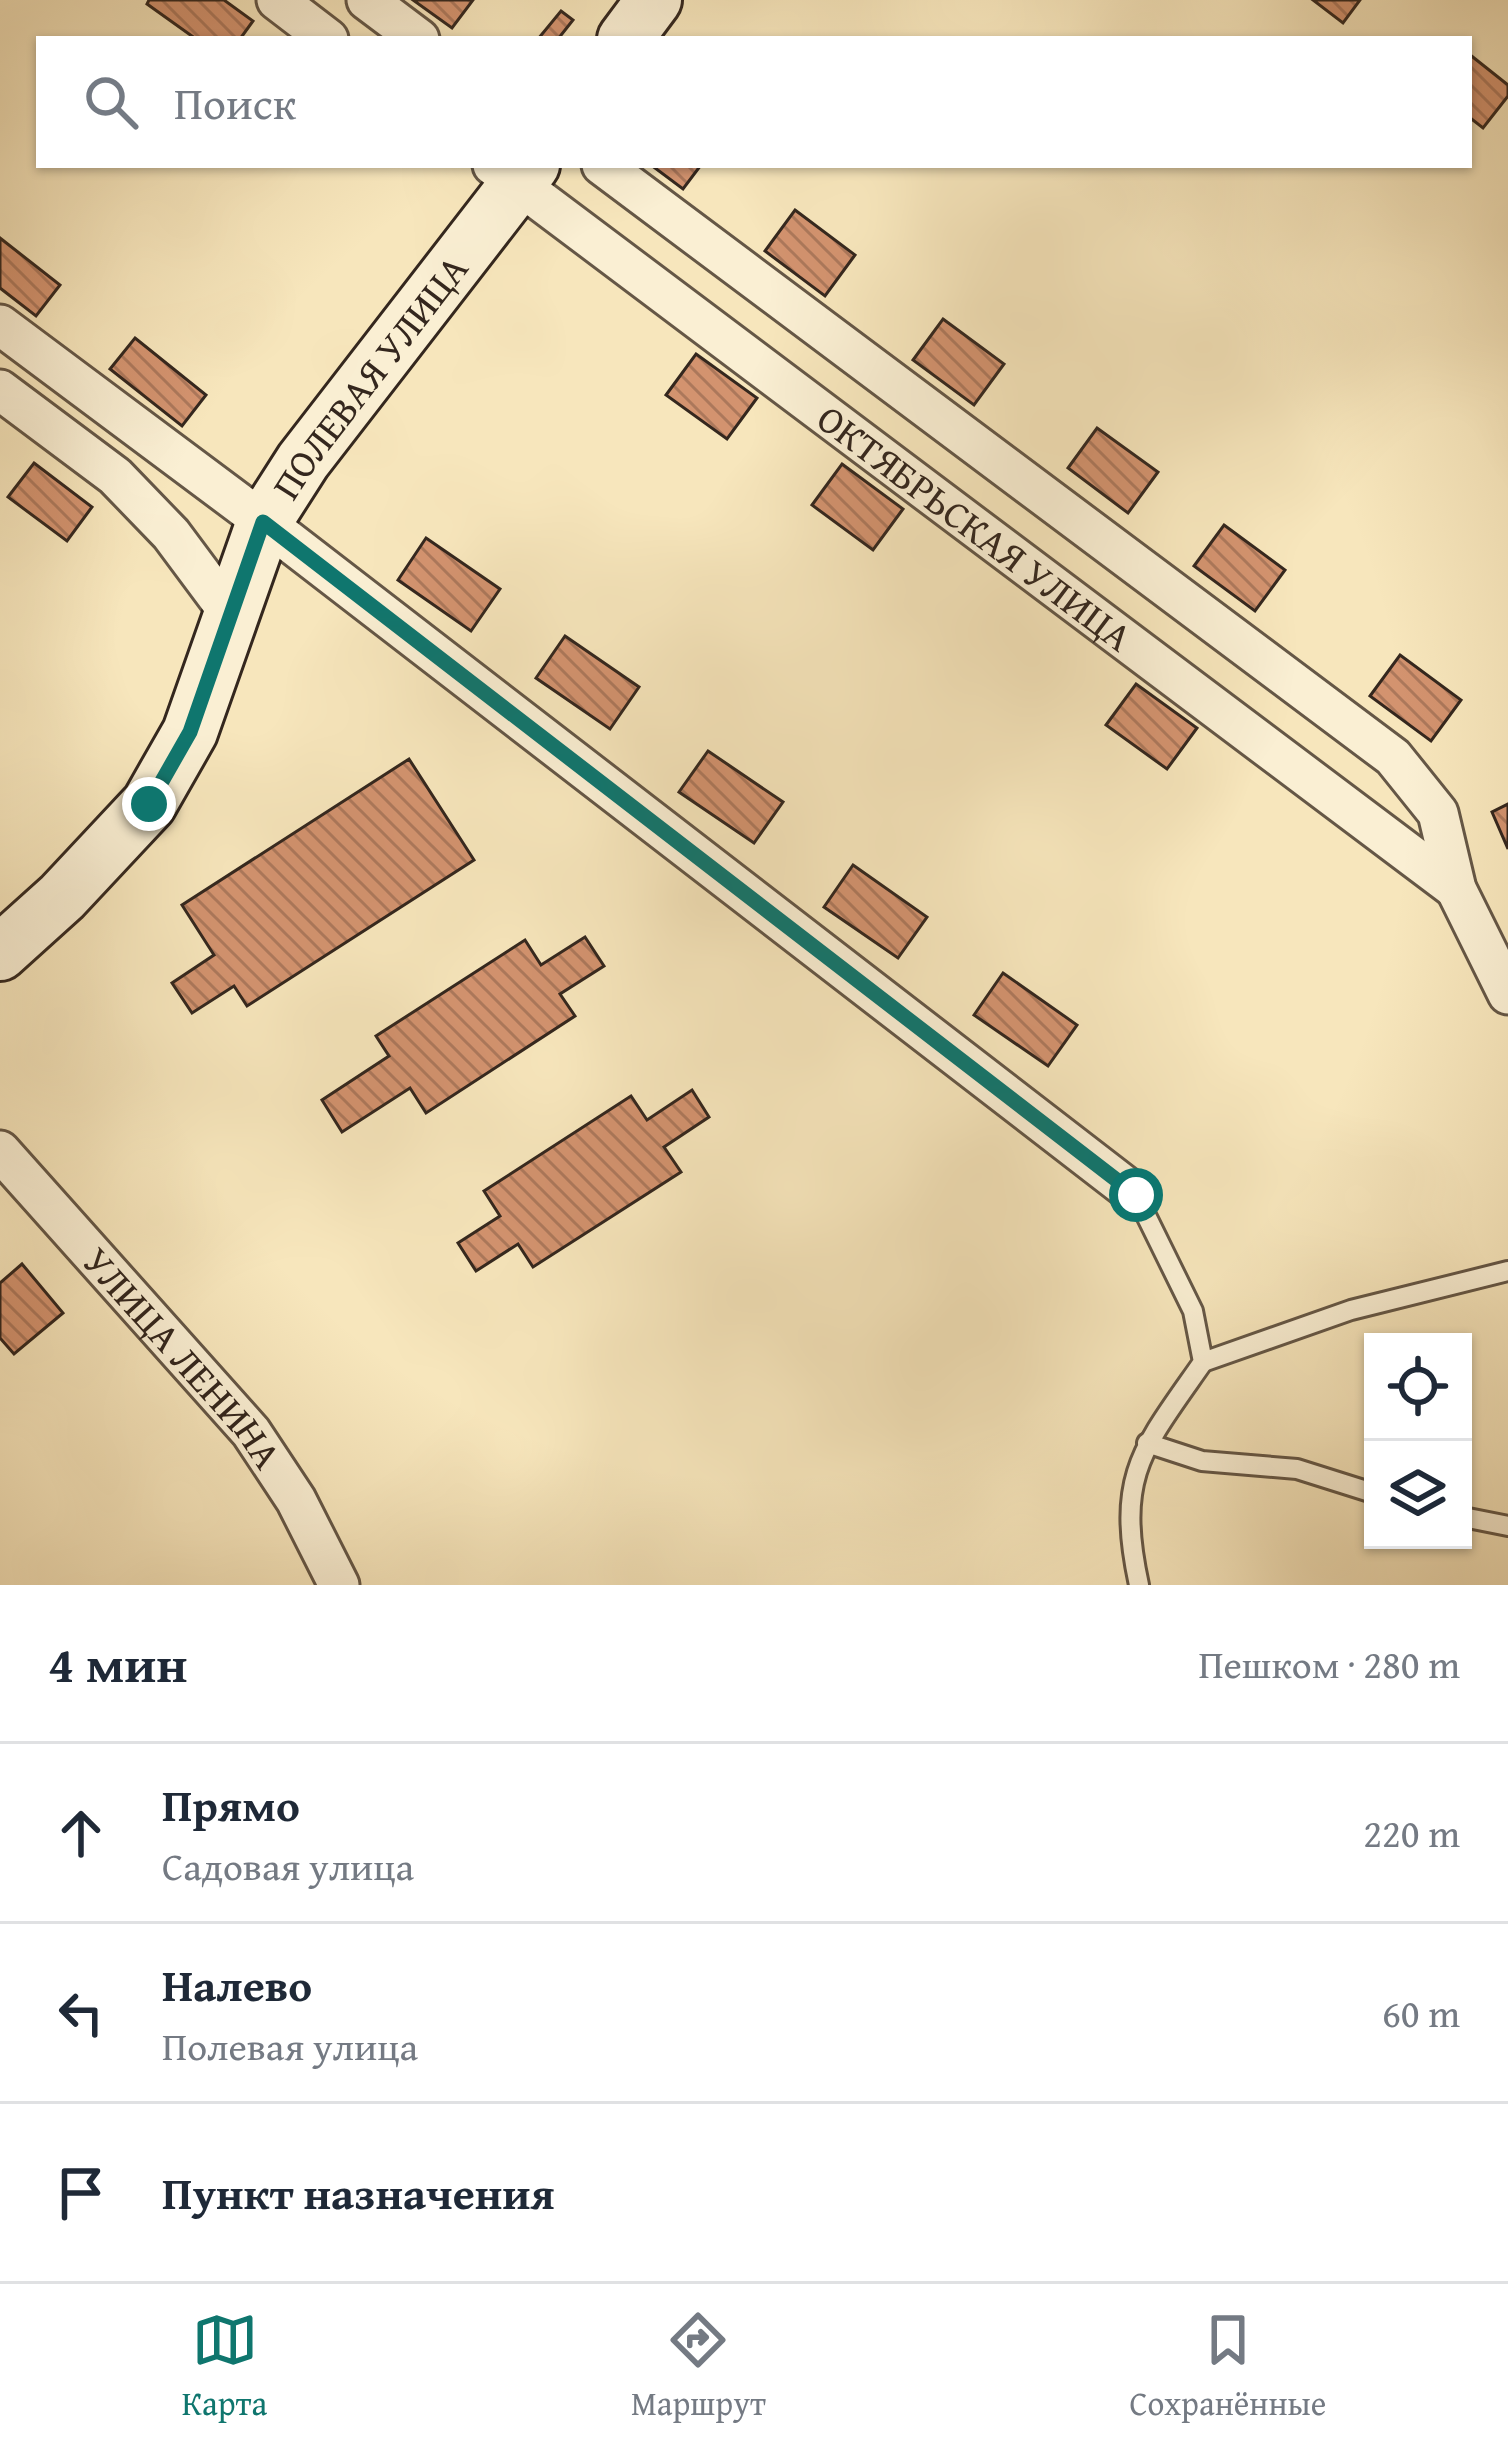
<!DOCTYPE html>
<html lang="ru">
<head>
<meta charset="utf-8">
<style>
	:root { --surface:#fff; --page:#f2f2f3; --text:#1f2937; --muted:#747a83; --line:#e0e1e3; --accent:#0f766e }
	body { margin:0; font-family:"Gentium Book Plus",serif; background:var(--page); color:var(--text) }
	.controls { position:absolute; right:36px; bottom:36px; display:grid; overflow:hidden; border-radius:0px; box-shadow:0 3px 9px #0004 }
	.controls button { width:108px; height:108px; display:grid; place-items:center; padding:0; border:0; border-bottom:3px solid var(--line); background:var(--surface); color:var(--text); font:60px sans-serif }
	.stop { position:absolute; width:36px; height:36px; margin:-27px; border:9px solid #0f766e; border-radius:50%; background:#fff }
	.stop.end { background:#0f766e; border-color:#fff; box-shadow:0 3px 12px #0008 }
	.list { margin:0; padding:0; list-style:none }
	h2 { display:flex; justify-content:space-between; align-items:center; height:156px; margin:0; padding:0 48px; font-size:51px }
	h2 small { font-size:39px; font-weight:400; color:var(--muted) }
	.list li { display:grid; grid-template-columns:78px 1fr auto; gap:36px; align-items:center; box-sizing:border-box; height:180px; padding:0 48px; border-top:3px solid var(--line) }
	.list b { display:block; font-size:45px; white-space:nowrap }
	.list p { margin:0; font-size:39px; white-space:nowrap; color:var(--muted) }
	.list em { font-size:39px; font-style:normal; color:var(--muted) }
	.icon { flex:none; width:66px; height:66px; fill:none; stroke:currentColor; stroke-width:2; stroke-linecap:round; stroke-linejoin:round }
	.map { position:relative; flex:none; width:1508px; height:1585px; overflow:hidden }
	.search { position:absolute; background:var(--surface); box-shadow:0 3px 9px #0004; left:36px; right:36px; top:36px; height:132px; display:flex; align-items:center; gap:30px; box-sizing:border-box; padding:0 42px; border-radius:0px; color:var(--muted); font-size:45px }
	.sheet { height:696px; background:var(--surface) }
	nav { display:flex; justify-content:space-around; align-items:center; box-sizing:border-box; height:168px; border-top:3px solid var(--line); background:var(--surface); font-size:33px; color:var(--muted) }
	nav a { display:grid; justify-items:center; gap:6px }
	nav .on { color:var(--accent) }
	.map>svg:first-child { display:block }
	.building { fill:url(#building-back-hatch); stroke:#34271e; stroke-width:3 }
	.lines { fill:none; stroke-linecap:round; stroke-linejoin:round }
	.lane-casing { stroke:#655746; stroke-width:24 }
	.street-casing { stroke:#655746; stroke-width:45 }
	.secondary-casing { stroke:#34271e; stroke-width:60 }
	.lane { stroke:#faefd3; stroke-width:18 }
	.street { stroke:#faefd3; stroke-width:39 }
	.secondary { stroke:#faefd3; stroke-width:54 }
	.route { stroke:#0f766e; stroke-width:15 }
	.labels { text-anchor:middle; stroke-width:9; stroke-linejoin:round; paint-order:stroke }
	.street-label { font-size:39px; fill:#34271e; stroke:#faefd3 }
</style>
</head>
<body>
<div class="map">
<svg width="1508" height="1585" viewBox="0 0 1508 1585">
	<defs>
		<pattern id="building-back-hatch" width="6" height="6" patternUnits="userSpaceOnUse" patternTransform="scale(3)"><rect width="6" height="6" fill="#d3936f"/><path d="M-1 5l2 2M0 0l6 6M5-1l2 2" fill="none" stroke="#ac785b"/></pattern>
	</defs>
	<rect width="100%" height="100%" fill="#f7e6bc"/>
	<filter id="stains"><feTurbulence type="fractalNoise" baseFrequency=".00167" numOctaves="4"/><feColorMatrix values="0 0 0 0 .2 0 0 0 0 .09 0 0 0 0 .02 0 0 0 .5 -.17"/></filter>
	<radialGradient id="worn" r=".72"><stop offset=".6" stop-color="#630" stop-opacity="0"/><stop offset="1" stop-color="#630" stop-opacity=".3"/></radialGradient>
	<g class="building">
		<path d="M149 0H224L253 21 240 39H196L147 4Z"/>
		<path d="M413 0H473L452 28Z"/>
		<path d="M1313 0H1360L1343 23Z"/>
		<path d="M561 11 573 20 558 39H538Z"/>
		<path d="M1469 54 1508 85V96L1483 128 1469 117Z"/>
		<path d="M651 165H701L683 189Z"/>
		<path d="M795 210 855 255 825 296 765 251Z"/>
		<path d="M0 238 60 285 36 316 0 288Z"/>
		<path d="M943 319 1004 364 974 405 913 360Z"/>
		<path d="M135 338 206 395 182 426 110 369Z"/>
		<path d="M696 354 757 398 727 439 666 395Z"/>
		<path d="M1097 428 1158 472 1128 513 1068 468Z"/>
		<path d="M34 463 92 507 67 541 8 497Z"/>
		<path d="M842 464 903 509 873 550 812 505Z"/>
		<path d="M1224 525 1285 570 1255 611 1194 566Z"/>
		<path d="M426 538 500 589 471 631 398 580Z"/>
		<path d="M565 636 639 687 610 729 536 678Z"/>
		<path d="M1400 655 1461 700 1431 741 1370 696Z"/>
		<path d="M1136 684 1197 728 1167 769 1106 725Z"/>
		<path d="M708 751 783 802 754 843 679 792Z"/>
		<path d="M409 759 474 860 247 1006 234 986 192 1013 172 983 214 955 182 905Z"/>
		<path d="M1508 804V849L1492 812Z"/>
		<path d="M853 865 927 917 898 958 824 907Z"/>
		<path d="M585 937 604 966 560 994 575 1016 426 1113 410 1088 342 1132 322 1100 389 1056 376 1036 525 940 541 965Z"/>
		<path d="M1003 973 1077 1025 1048 1066 974 1015Z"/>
		<path d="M692 1090 709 1117 664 1147 681 1172 533 1267 518 1244 476 1271 458 1243 500 1216 484 1191 631 1096 647 1120Z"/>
		<path d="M22 1264 63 1313 14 1354 0 1338V1283Z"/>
	</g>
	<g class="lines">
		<defs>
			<g id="lane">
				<path d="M1136 1195 1193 1311 1203 1362C1143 1448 1115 1475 1139 1585"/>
				<path d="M1203 1362 1351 1310 1508 1271"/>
				<path d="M1147 1443 1202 1461 1297 1469 1373 1493"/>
				<path d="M1463 1517 1508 1526"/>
			</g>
			<g id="street">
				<path d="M277 0 328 39"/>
				<path d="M367 0 419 39"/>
				<path id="s1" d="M493 165 1456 889"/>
				<path d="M602 165 1393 757 1438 813 1456 889 1508 994"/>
				<path d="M0 325 264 522 1136 1195"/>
				<path d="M0 390 115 476 171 534 232 616"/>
				<path id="s2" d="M0 1151 251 1432 296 1500 339 1585"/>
			</g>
			<g id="secondary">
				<path d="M625 39 654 0"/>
				<path id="s3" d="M0 953 62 897 149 804 190 732 264 522 303 461 532 165"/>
			</g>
		</defs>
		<use href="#lane" class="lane-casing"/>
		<use href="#street" class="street-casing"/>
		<use href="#secondary" class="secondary-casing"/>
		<use href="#lane" class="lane"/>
		<use href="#street" class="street"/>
		<use href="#secondary" class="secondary"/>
	</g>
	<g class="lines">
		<path class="route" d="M149 804 190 732 263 522 1136 1195"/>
	</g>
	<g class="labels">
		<g class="street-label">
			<text dy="14" stroke="none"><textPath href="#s3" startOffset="696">ПОЛЕВАЯ УЛИЦА</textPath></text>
			<text dy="14" stroke="none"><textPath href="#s1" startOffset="603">ОКТЯБРЬСКАЯ УЛИЦА</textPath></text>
			<text dy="14" stroke="none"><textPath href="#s2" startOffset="276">УЛИЦА ЛЕНИНА</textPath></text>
		</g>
	</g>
	<rect width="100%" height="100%" filter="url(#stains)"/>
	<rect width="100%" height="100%" fill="url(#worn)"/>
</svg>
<div class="controls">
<button><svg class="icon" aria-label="locate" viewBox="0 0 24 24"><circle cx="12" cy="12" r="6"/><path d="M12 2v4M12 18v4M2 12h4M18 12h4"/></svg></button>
<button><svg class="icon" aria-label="layers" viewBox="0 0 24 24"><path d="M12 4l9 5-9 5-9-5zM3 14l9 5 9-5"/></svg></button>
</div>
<div class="stop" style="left:1136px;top:1195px"></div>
<div class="stop end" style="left:149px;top:804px"></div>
<div class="search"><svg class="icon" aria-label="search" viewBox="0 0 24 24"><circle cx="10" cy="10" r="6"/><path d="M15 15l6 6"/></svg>Поиск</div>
</div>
<section class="sheet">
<h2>4 мин<small>Пешком · 280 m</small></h2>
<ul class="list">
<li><svg class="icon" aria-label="ahead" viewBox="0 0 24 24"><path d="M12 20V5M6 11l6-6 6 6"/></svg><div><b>Прямо</b><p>Садовая улица</p></div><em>220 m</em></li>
<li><svg class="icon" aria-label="left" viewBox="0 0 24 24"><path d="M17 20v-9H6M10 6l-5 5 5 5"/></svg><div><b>Налево</b><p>Полевая улица</p></div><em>60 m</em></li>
<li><svg class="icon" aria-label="arrive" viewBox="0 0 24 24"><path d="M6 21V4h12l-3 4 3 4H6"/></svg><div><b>Пункт назначения</b></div></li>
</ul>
</section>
<nav>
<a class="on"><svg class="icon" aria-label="map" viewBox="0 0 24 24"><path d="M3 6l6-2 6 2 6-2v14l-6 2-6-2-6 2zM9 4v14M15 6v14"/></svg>Карта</a>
<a><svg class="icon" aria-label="directions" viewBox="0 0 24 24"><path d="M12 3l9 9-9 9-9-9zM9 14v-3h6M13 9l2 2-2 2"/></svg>Маршрут</a>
<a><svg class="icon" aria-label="saved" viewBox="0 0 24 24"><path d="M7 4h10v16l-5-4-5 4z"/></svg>Сохранённые</a>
</nav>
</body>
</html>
